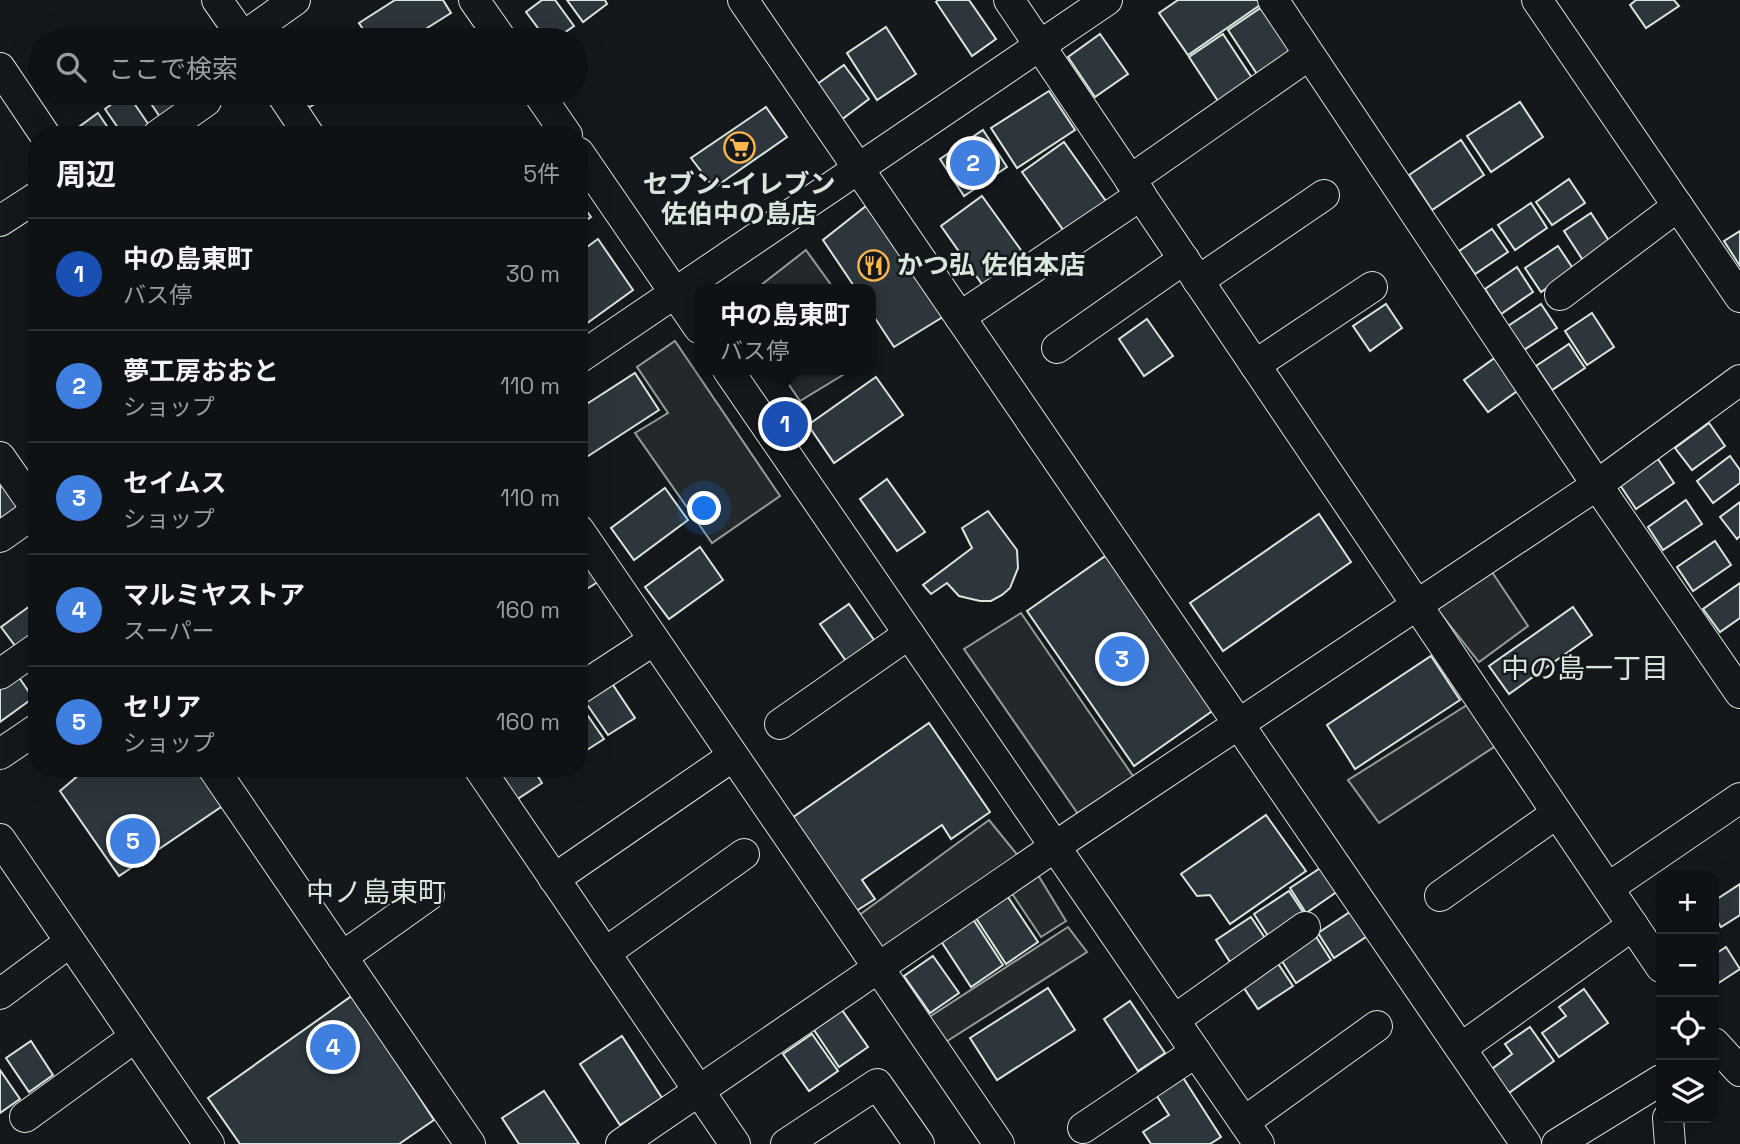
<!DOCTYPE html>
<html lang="ja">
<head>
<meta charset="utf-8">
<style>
	:root { --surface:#0f1215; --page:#181b1e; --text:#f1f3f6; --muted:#9b9ea0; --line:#2f3234; --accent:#8c9099 }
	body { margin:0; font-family:"Space Grotesk","Noto Sans JP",sans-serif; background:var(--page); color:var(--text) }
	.controls { position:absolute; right:21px; bottom:21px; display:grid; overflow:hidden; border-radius:14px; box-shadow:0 7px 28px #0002 }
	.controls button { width:63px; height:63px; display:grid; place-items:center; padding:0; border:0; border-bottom:2px solid var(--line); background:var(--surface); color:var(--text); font:35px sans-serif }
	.you { position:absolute; left:705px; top:509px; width:24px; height:24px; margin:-18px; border:5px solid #fff; border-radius:50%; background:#1a73e8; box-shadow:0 0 0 10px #1a73e833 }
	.badge { display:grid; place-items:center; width:46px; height:46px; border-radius:50%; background:var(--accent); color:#fff; font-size:23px; font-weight:700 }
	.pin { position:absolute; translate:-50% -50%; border:4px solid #fff; box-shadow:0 2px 7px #0006 }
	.popup { position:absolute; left:694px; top:284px; width:182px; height:91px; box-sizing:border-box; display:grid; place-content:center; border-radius:14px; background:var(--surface); filter:drop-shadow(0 2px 5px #0005); font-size:23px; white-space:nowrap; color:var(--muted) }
	.popup b { font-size:26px; color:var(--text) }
	.popup::after { content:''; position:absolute; left:50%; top:100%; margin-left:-14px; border:14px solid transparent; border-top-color:var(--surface) }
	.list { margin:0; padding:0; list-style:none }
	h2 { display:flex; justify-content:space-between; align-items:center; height:91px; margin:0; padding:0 28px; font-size:30px }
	h2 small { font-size:23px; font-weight:400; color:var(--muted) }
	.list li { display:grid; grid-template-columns:46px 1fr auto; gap:21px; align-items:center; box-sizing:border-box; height:112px; padding:0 28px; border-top:2px solid var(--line) }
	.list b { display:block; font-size:26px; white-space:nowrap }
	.list p { margin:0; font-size:23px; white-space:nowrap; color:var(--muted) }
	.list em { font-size:23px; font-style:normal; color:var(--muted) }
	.icon { flex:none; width:38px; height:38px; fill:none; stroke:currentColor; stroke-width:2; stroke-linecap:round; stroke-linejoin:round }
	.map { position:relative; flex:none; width:1740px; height:1144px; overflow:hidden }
	.search { position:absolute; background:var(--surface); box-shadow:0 7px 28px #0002; left:28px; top:28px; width:560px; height:77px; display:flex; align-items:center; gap:18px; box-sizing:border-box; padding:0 24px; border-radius:38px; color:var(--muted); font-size:26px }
	.panel { position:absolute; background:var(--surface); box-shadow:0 7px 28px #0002; left:28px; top:126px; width:560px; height:651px; border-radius:28px }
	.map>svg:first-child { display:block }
	.parking { fill:#24282b; stroke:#939e99; stroke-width:2 }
	.building { fill:#2c363c; stroke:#d8e6dc; stroke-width:2 }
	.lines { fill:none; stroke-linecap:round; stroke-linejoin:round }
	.minor-casing { stroke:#d8e6dc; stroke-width:32 }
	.minor { stroke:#14181c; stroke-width:30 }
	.labels { text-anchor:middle; stroke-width:5; stroke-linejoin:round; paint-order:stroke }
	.poi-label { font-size:26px; font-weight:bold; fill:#d8e6dc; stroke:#14181c }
	.neighbourhood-label { font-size:28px; fill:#d8e6dc; stroke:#14181c }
</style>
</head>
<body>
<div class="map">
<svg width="1740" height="1144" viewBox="0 0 1740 1144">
	<rect width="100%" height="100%" fill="#14181c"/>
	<g class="parking">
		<path d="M806 250 834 289H756Z"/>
		<path d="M675 341 780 496 712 543 635 433 668 413 637 367Z"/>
		<path d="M779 370H851L800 401Z"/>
		<path d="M1486 563 1528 626 1479 662 1430 600Z"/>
		<path d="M1021 613 1135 779 1078 814 964 649Z"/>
		<path d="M1467 705 1497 745 1379 823 1348 780Z"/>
		<path d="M989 820 1020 858 884 950 858 916Z"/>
		<path d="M1035 870 1066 921 1041 937 1009 889Z"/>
		<path d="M1068 927 1087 952 941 1045 923 1021Z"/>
	</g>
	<g class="building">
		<path d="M395 0H443L451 13 408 40H370L359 23Z"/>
		<path d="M542 0H555L574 26 554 40H547L526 12Z"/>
		<path d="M567 0H605L607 4 583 22Z"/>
		<path d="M938 0H969L996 39 972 56 936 2Z"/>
		<path d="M1178 0H1261L1263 3 1188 55 1159 13Z"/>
		<path d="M1636 0H1674L1679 6 1646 28 1630 5Z"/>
		<path d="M1262 7 1293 54 1259 77 1228 30Z"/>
		<path d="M886 27 916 74 877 100 847 53Z"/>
		<path d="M1100 34 1128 74 1095 97 1068 57Z"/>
		<path d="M1223 34 1254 81 1220 104 1189 57Z"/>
		<path d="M844 65 869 99 841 120 816 85Z"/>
		<path d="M1049 91 1075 130 1017 168 991 128Z"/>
		<path d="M127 93 151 128 141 135H123L105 109Z"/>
		<path d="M144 93H176L184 105 162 120Z"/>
		<path d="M291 93H333L303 111Z"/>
		<path d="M1520 102 1543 137 1491 172 1467 136Z"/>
		<path d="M766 107 787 137 714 188 691 158Z"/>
		<path d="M98 113 113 135H80L76 129Z"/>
		<path d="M983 130 1007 167 964 196 940 159Z"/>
		<path d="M1461 140 1484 175 1432 210 1409 175Z"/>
		<path d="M1064 142 1108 204 1066 234 1022 172Z"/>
		<path d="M1569 179 1585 203 1552 225 1536 202Z"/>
		<path d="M982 196 1026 257 984 287 941 226Z"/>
		<path d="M579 201 591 217 579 225Z"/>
		<path d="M1531 203 1547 228 1515 250 1498 225Z"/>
		<path d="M866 206 946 315 894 347 871 312V289H856L823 240Z"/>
		<path d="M1591 213 1613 247 1586 265 1564 231Z"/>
		<path d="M1492 229 1508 252 1475 274 1459 251Z"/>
		<path d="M1740 231V266L1724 241Z"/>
		<path d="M598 239 633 290 579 329V279L587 273 579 262V253Z"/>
		<path d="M1558 246 1574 270 1541 292 1525 268Z"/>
		<path d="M1517 267 1533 292 1501 314 1485 289Z"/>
		<path d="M1386 304 1402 328 1370 351 1353 326Z"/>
		<path d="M1541 304 1557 328 1524 350 1508 326Z"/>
		<path d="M1592 313 1614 347 1587 365 1565 331Z"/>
		<path d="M1147 319 1173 356 1144 376 1119 339Z"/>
		<path d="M1569 344 1585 368 1552 390 1536 366Z"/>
		<path d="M1496 357 1520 389 1488 412 1464 380Z"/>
		<path d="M635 373 659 410 579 462V409Z"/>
		<path d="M876 377 903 415 834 463 808 425Z"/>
		<path d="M1709 423 1725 446 1692 470 1675 448Z"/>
		<path d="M1730 456 1740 470V483L1713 503 1697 481Z"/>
		<path d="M1658 459 1674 483 1636 509 1620 485Z"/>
		<path d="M887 479 925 532 897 551 860 499Z"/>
		<path d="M6 483 24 507 0 525V487Z"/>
		<path d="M665 488 688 520 634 560 611 528Z"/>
		<path d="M1686 500 1702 524 1663 550 1648 527Z"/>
		<path d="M1740 502V536L1737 539 1720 517Z"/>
		<path d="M988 511 1017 550 1018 568 1010 588 1002 595 991 601H980L959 596 947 583 931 594 923 585 972 548 962 528Z"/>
		<path d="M1319 514 1351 562 1223 651 1190 603Z"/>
		<path d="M1715 541 1731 565 1693 591 1677 567Z"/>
		<path d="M579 542 604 578 579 594Z"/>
		<path d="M700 547 723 580 669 619 645 587Z"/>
		<path d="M1111 552 1218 707 1134 766 1027 611Z"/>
		<path d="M1740 583V618L1720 632 1703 609Z"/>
		<path d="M34 603 37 606V638L19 651 1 627Z"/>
		<path d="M849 604 874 640 846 661 820 624Z"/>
		<path d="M1573 607 1592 635 1509 694 1489 666Z"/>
		<path d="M1431 656 1460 700 1355 769 1327 725Z"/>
		<path d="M16 673 33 698 0 722V685Z"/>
		<path d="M611 682 635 718 608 735 584 700Z"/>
		<path d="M579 703 604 739 579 755Z"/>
		<path d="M929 723 990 812 951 839 942 825 862 880 875 899 853 913 789 820Z"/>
		<path d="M87 768H199L224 805 119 876 60 791Z"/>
		<path d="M495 768H533L542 783 516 800Z"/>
		<path d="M1266 815 1306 871 1230 924 1210 895 1197 896 1181 874Z"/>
		<path d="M1325 865 1341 889 1306 913 1290 888Z"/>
		<path d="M1740 884V915L1721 927 1714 916V901Z"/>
		<path d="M1004 891 1038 942 1006 964 972 912Z"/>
		<path d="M1289 891 1305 915 1270 939 1254 914Z"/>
		<path d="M1353 910 1369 935 1334 958 1318 933Z"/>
		<path d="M969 913 1003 965 971 987 937 935Z"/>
		<path d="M1251 917 1267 941 1232 965 1216 940Z"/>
		<path d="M1315 935 1331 960 1296 983 1280 958Z"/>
		<path d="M1726 947 1740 969 1714 986V955Z"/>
		<path d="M933 956 959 993 930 1013 904 976Z"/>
		<path d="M1277 962 1293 986 1258 1009 1242 985Z"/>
		<path d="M1048 988 1075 1030 997 1080 970 1038Z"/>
		<path d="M1584 989 1608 1023 1559 1057 1542 1033 1566 1016 1559 1007Z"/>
		<path d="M353 995 434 1120 399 1144H240L208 1098Z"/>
		<path d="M1130 1001 1165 1053 1138 1071 1104 1019Z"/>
		<path d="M842 1010 868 1047 839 1067 814 1030Z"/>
		<path d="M1530 1027 1554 1061 1506 1095 1489 1071 1512 1054 1505 1044Z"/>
		<path d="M812 1034 838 1071 809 1091 783 1054Z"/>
		<path d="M622 1036 662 1098 620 1125 580 1064Z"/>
		<path d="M31 1041 53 1075 29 1092 6 1058Z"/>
		<path d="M0 1070 20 1099 0 1113Z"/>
		<path d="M1182 1076 1221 1137 1210 1144H1151L1143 1132 1169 1115 1155 1093Z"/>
		<path d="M544 1091 579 1144H519L502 1118Z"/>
	</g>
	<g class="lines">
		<defs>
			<g id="minor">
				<path d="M217 0 245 40"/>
				<path d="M474 0 502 40"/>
				<path d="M743 0 1526 1144"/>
				<path d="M1009 0 1661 967"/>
				<path d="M1273 0 1597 485 1740 693"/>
				<path d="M1537 0 1740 297"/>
				<path d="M243 37 295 0"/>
				<path d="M0 68 45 135"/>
				<path d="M281 93 309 135"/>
				<path d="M538 93 567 135"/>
				<path d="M158 135 206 101"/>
				<path d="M579 153 699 328"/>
				<path d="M1130 180 1309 55"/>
				<path d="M0 221 37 197"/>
				<path d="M1198 281 1324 195"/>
				<path d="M1560 295 1678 206"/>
				<path d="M960 317 1141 195"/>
				<path d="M1057 348 1184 259"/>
				<path d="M579 358 1107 0"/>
				<path d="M1255 365 1372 287"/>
				<path d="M728 370 1259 1144"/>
				<path d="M0 457 37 510"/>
				<path d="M579 530 999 1144"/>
				<path d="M0 537 37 511"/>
				<path d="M0 674 37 648"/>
				<path d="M579 689 654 640"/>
				<path d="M780 724 909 634"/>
				<path d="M0 754 37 729"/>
				<path d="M213 768 470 1144"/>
				<path d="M479 768 735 1144"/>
				<path d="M0 839 209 1144"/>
				<path d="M554 879 733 756"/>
				<path d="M1608 888 1740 798"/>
				<path d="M1440 896 1557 813"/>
				<path d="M605 953 744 854"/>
				<path d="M342 957 429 895"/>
				<path d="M0 994 70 942"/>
				<path d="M1174 1020 1305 927"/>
				<path d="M1714 1043 1740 1071"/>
				<path d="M1461 1048 1633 925"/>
				<path d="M25 1117 135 1037"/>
				<path d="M1668 1118 1670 1144"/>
				<path d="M1244 1122 1377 1026"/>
				<path d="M1083 1128 1196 1052"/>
				<path d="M621 1144 1075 833 1597 485 1740 380"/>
				<path d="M786 1144 877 1084 919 1144"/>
				<path d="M1557 1144 1661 1080"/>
			</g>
		</defs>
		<use href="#minor" class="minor-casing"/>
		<use href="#minor" class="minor"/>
	</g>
	<defs>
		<symbol id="supermarket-ring" viewBox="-11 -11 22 22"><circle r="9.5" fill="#14181c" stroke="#ffb74d" stroke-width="1.5"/><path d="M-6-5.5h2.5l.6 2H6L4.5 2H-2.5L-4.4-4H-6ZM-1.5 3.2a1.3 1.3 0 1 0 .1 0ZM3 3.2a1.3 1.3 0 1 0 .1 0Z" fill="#ffb74d"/></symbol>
		<symbol id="restaurant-ring" viewBox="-11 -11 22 22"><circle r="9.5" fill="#14181c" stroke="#ffb74d" stroke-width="1.5"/><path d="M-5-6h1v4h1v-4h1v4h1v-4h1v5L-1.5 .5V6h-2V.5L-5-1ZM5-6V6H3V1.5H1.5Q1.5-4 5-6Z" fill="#ffb74d"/></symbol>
	</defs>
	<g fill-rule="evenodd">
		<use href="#supermarket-ring" x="722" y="130" width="35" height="35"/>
		<use href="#restaurant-ring" x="856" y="248" width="35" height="35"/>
	</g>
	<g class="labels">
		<g class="poi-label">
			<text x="739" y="193">セブン-イレブン<tspan x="739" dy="30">佐伯中の島店</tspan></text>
			<text x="897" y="274" text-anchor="start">かつ弘 佐伯本店</text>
		</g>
		<g class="neighbourhood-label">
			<text x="1585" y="678">中の島一丁目</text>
			<text x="376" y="902">中ノ島東町</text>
		</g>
	</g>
</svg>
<div class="controls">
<button>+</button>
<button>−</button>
<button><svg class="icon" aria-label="locate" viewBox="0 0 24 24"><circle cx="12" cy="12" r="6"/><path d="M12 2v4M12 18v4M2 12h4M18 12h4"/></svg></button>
<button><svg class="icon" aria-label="layers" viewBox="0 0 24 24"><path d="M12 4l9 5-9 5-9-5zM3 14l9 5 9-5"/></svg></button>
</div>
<div class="you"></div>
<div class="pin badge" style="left:785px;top:424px;background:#1a4fb4">1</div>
<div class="popup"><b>中の島東町</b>バス停</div>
<div class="pin badge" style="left:973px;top:163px;background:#3f7fe0">2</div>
<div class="pin badge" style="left:1122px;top:659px;background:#3f7fe0">3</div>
<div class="pin badge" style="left:333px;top:1047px;background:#3f7fe0">4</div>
<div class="pin badge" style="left:133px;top:841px;background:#3f7fe0">5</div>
<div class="search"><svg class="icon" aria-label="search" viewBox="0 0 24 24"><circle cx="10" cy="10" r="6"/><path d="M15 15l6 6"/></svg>ここで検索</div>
<section class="panel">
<h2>周辺<small>5件</small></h2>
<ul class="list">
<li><span class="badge" style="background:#1a4fb4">1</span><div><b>中の島東町</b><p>バス停</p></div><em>30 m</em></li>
<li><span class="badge" style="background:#3f7fe0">2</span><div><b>夢工房おおと</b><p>ショップ</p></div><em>110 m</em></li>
<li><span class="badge" style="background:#3f7fe0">3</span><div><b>セイムス</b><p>ショップ</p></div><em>110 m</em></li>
<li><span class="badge" style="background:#3f7fe0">4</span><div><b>マルミヤストア</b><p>スーパー</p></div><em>160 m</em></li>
<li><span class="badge" style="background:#3f7fe0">5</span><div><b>セリア</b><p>ショップ</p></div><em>160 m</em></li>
</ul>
</section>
</div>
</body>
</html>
